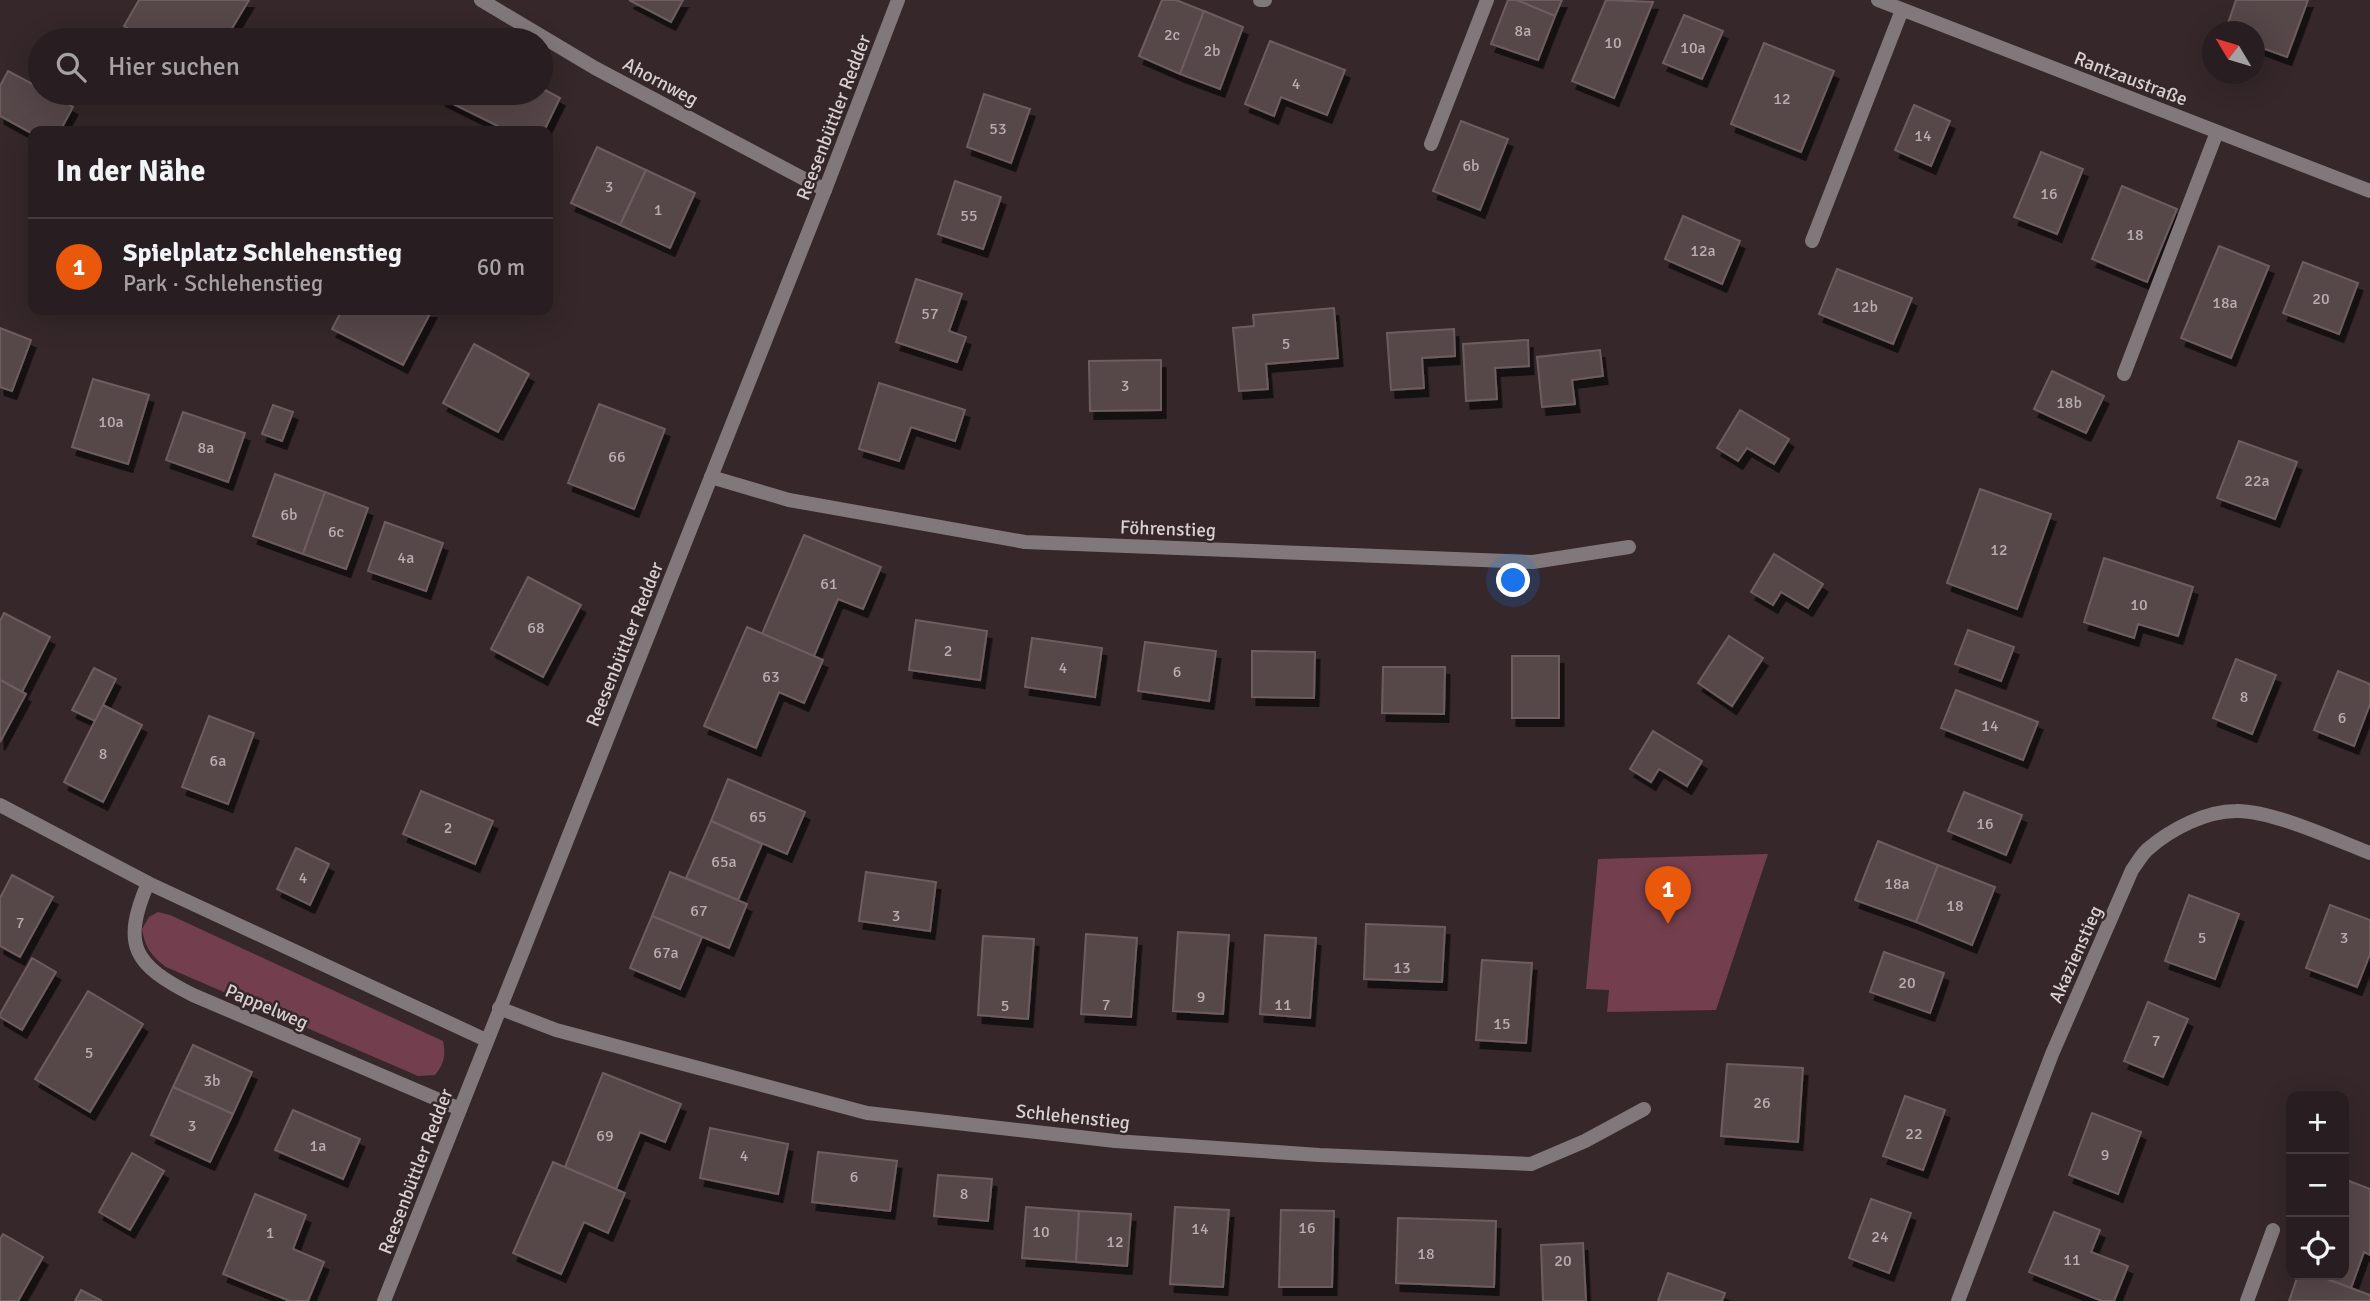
<!DOCTYPE html>
<html lang="de">
<head>
<meta charset="utf-8">
<style>
	:root { --surface:#281d20; --page:#342a2d; --text:#f1f3f6; --muted:#a5a2a5; --line:#443b3e; --accent:#ea580c }
	body { margin:0; font-family:Signika,sans-serif; background:var(--page); color:var(--text) }
	.controls { position:absolute; right:21px; bottom:21px; display:grid; overflow:hidden; border-radius:14px; box-shadow:0 7px 28px #0002 }
	.controls button { width:63px; height:63px; display:grid; place-items:center; padding:0; border:0; border-bottom:2px solid var(--line); background:var(--surface); color:var(--text); font:35px sans-serif }
	.compass { position:absolute; left:2202px; top:21px; width:63px; height:63px; border-radius:50%; background:var(--surface); box-shadow:0 7px 28px #0002; rotate:308deg }
	.you { position:absolute; left:1514px; top:581px; width:24px; height:24px; margin:-18px; border:5px solid #fff; border-radius:50%; background:#1a73e8; box-shadow:0 0 0 10px #1a73e833 }
	.badge { display:grid; place-items:center; width:46px; height:46px; border-radius:50%; background:var(--accent); color:#fff; font-size:23px; font-weight:700 }
	.pin { position:absolute; translate:-50% -58px; filter:drop-shadow(0 2px 4px #0008) }
	.pin::after { content:''; position:absolute; top:37px; width:24px; height:21px; background:inherit; clip-path:polygon(0 0,100% 0,50% 100%) }
	.list { margin:0; padding:0; list-style:none }
	h2 { display:flex; justify-content:space-between; align-items:center; height:91px; margin:0; padding:0 28px; font-size:30px }
	h2 small { font-size:23px; font-weight:400; color:var(--muted) }
	.list li { display:grid; grid-template-columns:46px 1fr auto; gap:21px; align-items:center; box-sizing:border-box; height:98px; padding:0 28px; border-top:2px solid var(--line) }
	.list b { display:block; font-size:26px; white-space:nowrap }
	.list p { margin:0; font-size:23px; white-space:nowrap; color:var(--muted) }
	.list em { font-size:23px; font-style:normal; color:var(--muted) }
	.icon { flex:none; width:38px; height:38px; fill:none; stroke:currentColor; stroke-width:2; stroke-linecap:round; stroke-linejoin:round }
	.map { position:relative; flex:none; width:2370px; height:1301px; overflow:hidden }
	.search { position:absolute; background:var(--surface); box-shadow:0 7px 28px #0002; left:28px; top:28px; width:525px; height:77px; display:flex; align-items:center; gap:18px; box-sizing:border-box; padding:0 24px; border-radius:38px; color:var(--muted); font-size:26px }
	.panel { position:absolute; background:var(--surface); box-shadow:0 7px 28px #0002; left:28px; top:126px; width:525px; height:189px; border-radius:14px }
	.map>svg:first-child { display:block }
	.green { fill:#733f4e }
	.building { fill:#56474a; stroke:#6d5d61; stroke-width:2; filter:url(#shadow) }
	.lines { fill:none; stroke-linecap:round; stroke-linejoin:round }
	.lane { stroke:#80787a; stroke-width:14 }
	.street { stroke:#80787a; stroke-width:14 }
	.labels { text-anchor:middle; stroke-width:5; stroke-linejoin:round; paint-order:stroke }
	.number-label { font-size:16px; fill:#b8aeb0 }
	.street-label { font-size:19px; fill:#d9d0d2; stroke:#35272a }
</style>
</head>
<body>
<div class="map">
<svg width="2370" height="1301" viewBox="0 0 2370 1301">
	<defs>
		<filter id="shadow"><feDropShadow dx="4.5" dy="8" stdDeviation="0" flood-color="#0009"/></filter>
	</defs>
	<rect width="100%" height="100%" fill="#35272a"/>
	<g class="green">
		<path d="M1768 854 1716 1010 1607 1012 1609 990 1586 989 1598 859Z"/>
		<path d="M158 912 170 915 443 1041C446 1056 444 1064 435 1075L418 1076 166 967C151 956 145 947 142 929L149 917Z"/>
	</g>
	<g class="building">
		<path d="M139 0H249L225 40H149L124 26Z"/>
		<path d="M629 0H683L671 22Z"/>
		<path d="M1162 0H1176L1204 11 1180 74 1139 56Z"/>
		<path d="M1508 0H1517L1555 16 1538 60 1491 44Z"/>
		<path d="M1517 0H1562L1555 16Z"/>
		<path d="M1606 0 1653 2 1614 98 1572 81Z"/>
		<path d="M2236 0H2308L2287 57 2254 45V32H2225Z"/>
		<path d="M1204 11 1243 27 1220 89 1180 74Z"/>
		<path d="M1684 15 1723 31 1702 79 1663 63Z"/>
		<path d="M1270 41 1345 70 1327 115 1281 97 1274 116 1245 104Z"/>
		<path d="M1764 43 1834 71 1801 152 1731 124Z"/>
		<path d="M8 71 40 88V93H48L73 107 60 131H33V134L0 116V86Z"/>
		<path d="M541 88 560 98 544 131H508L441 98 443 93H541Z"/>
		<path d="M984 94 1030 109 1011 163 967 147Z"/>
		<path d="M1914 105 1950 121 1931 166 1895 150Z"/>
		<path d="M1461 121 1508 139 1480 210 1433 191Z"/>
		<path d="M597 147 646 170 620 225 571 203Z"/>
		<path d="M2041 152 2083 169 2057 234 2014 217Z"/>
		<path d="M646 170 695 193 670 248 620 225Z"/>
		<path d="M955 181 1001 197 983 249 938 234Z"/>
		<path d="M2122 186 2177 209 2147 282 2092 259Z"/>
		<path d="M1683 216 1740 241 1722 284 1665 259Z"/>
		<path d="M2219 246 2269 266 2231 358 2181 338Z"/>
		<path d="M2303 262 2358 283 2339 334 2283 313Z"/>
		<path d="M1837 269 1912 298 1893 344 1819 314Z"/>
		<path d="M916 279 962 294 949 331 966 337 957 362 896 342Z"/>
		<path d="M1334 308 1338 358 1266 364 1268 389 1239 391 1233 328 1254 326 1253 315Z"/>
		<path d="M342 310H432L403 365 332 329Z"/>
		<path d="M0 328 31 340 12 391 0 387Z"/>
		<path d="M1454 329 1455 356 1422 358 1424 388 1391 390 1387 333Z"/>
		<path d="M1528 340 1529 366 1495 368 1497 399 1466 401 1463 344Z"/>
		<path d="M474 344 529 374 498 432 443 403Z"/>
		<path d="M1600 350 1603 376 1572 380 1575 404 1542 407 1537 357Z"/>
		<path d="M1161 360V410L1090 411 1089 361Z"/>
		<path d="M2052 371 2104 396 2086 433 2034 409Z"/>
		<path d="M93 379 149 395 128 464 72 447Z"/>
		<path d="M879 383 965 410 955 441 911 427 899 461 859 449Z"/>
		<path d="M599 404 665 429 634 509 568 483Z"/>
		<path d="M273 405 293 412 282 441 262 434Z"/>
		<path d="M1740 410 1789 439 1774 464 1747 448 1738 461 1717 448Z"/>
		<path d="M183 412 245 433 228 482 166 460Z"/>
		<path d="M2239 441 2297 462 2275 519 2217 498Z"/>
		<path d="M275 474 325 492 303 554 253 536Z"/>
		<path d="M1980 489 2051 514 2017 609 1947 583Z"/>
		<path d="M325 492 368 508 346 569 303 554Z"/>
		<path d="M385 522 443 543 426 591 368 571Z"/>
		<path d="M804 535 881 567 863 609 838 599 814 656 762 634Z"/>
		<path d="M1774 554 1823 584 1808 608 1781 592 1773 605 1751 592Z"/>
		<path d="M2104 558 2193 587 2178 636 2138 624 2134 638 2084 622Z"/>
		<path d="M528 577 581 605 543 677 491 649Z"/>
		<path d="M4 613 50 637 22 692 0 680V621Z"/>
		<path d="M916 620 987 631 980 680 909 670Z"/>
		<path d="M747 627 823 660 804 703 779 692 756 748 704 726Z"/>
		<path d="M1968 630 2014 647 2001 681 1955 664Z"/>
		<path d="M1729 636 1763 658 1732 706 1698 683Z"/>
		<path d="M1032 638 1102 648 1095 697 1025 687Z"/>
		<path d="M1145 642 1216 651 1209 701 1138 691Z"/>
		<path d="M1252 651 1315 652 1314 698 1252 697Z"/>
		<rect x="1512" y="656" width="47" height="62"/>
		<path d="M2236 659 2276 675 2252 734 2213 718Z"/>
		<path d="M1383 667H1445L1444 714 1382 713Z"/>
		<path d="M94 668 116 679 95 721 72 710Z"/>
		<path d="M2338 671 2370 684V704L2354 746 2314 730Z"/>
		<path d="M0 680 26 694 0 742Z"/>
		<path d="M1956 690 2038 722 2023 760 1941 728Z"/>
		<path d="M103 705 142 725 103 802 64 782Z"/>
		<path d="M209 716 254 733 228 804 182 787Z"/>
		<path d="M1653 731 1702 761 1687 786 1659 769 1651 782 1630 769Z"/>
		<path d="M728 779 805 812 787 854 711 821Z"/>
		<path d="M421 791 493 821 475 864 403 834Z"/>
		<path d="M1964 792 2022 815 2006 855 1948 831Z"/>
		<path d="M711 821 762 844 738 900 686 878Z"/>
		<path d="M1878 841 1938 865 1916 922 1855 900Z"/>
		<path d="M296 848 329 864 310 905 277 889Z"/>
		<path d="M1938 865 1995 887 1972 945 1916 922Z"/>
		<path d="M670 872 747 904 729 948 652 916Z"/>
		<path d="M866 872 936 882 930 931 859 921Z"/>
		<path d="M12 875 53 897 20 957 0 946V898Z"/>
		<path d="M2189 895 2239 914 2215 979 2165 961Z"/>
		<path d="M2330 905 2370 920V954L2357 987 2306 968Z"/>
		<path d="M652 916 702 937 680 989 630 968Z"/>
		<path d="M1366 924 1445 927 1442 982 1364 979Z"/>
		<path d="M1178 932 1229 935 1223 1014 1173 1011Z"/>
		<path d="M1086 934 1137 938 1131 1017 1081 1014Z"/>
		<path d="M1265 935 1316 938 1310 1018 1260 1014Z"/>
		<path d="M983 936 1034 939 1028 1019 978 1015Z"/>
		<path d="M1884 952 1944 973 1930 1013 1870 992Z"/>
		<path d="M32 958 56 972 22 1030 0 1017V1014Z"/>
		<path d="M1482 960 1532 963 1526 1043 1476 1040Z"/>
		<path d="M88 991 143 1024 90 1112 35 1079Z"/>
		<path d="M2148 1002 2188 1019 2163 1077 2124 1061Z"/>
		<path d="M193 1045 252 1072 233 1114 173 1087Z"/>
		<path d="M1727 1064 1803 1068 1798 1142 1721 1136Z"/>
		<path d="M603 1073 681 1104 665 1142 640 1132 616 1189 565 1167Z"/>
		<path d="M173 1087 233 1114 210 1162 151 1135Z"/>
		<path d="M1905 1096 1945 1110 1923 1170 1883 1156Z"/>
		<path d="M293 1110 360 1139 343 1179 275 1150Z"/>
		<path d="M2092 1113 2141 1132 2118 1194 2069 1175Z"/>
		<path d="M710 1128 788 1144 778 1194 700 1178Z"/>
		<path d="M818 1152 897 1161 890 1211 812 1202Z"/>
		<path d="M132 1153 164 1171 130 1230 99 1212Z"/>
		<path d="M553 1162 625 1193 608 1233 584 1222 561 1274 513 1253Z"/>
		<path d="M938 1175 992 1179 988 1221 934 1216Z"/>
		<path d="M2344 1179 2370 1189V1255L2364 1252 2351 1288 2316 1275H2344Z"/>
		<path d="M255 1194 306 1215 293 1249 324 1262 308 1301H290L223 1274Z"/>
		<path d="M1871 1199 1911 1213 1889 1273 1849 1258Z"/>
		<path d="M1026 1207 1079 1211 1076 1262 1022 1258Z"/>
		<path d="M1175 1207 1229 1210 1223 1287 1170 1284Z"/>
		<path d="M1281 1210 1334 1211 1332 1287H1279Z"/>
		<path d="M1079 1211 1131 1214 1127 1266 1076 1262Z"/>
		<path d="M2054 1212 2100 1230 2091 1252 2128 1266 2114 1301H2102L2029 1272Z"/>
		<path d="M1398 1218 1496 1221 1494 1287 1396 1283Z"/>
		<path d="M3 1234 43 1257 18 1301H0V1239Z"/>
		<path d="M1583 1243 1586 1301H1543L1541 1245Z"/>
		<path d="M1668 1273 1725 1293 1722 1301H1658Z"/>
		<path d="M2298 1275H2316L2370 1295V1301H2289Z"/>
		<path d="M81 1290 102 1301H75Z"/>
	</g>
	<g class="lines">
		<g class="lane">
			<path d="M1260 0H1265"/>
			<path d="M1431 144 1487 0"/>
			<path d="M1812 241 1902 10"/>
			<path d="M2124 374 2217 132"/>
		</g>
		<g class="street">
			<path d="M481 0 595 68 825 190"/>
			<path d="M1878 0 2370 191"/>
			<path d="M711 477 789 500 1025 542 1533 562 1629 547"/>
			<path d="M0 805 148 883 486 1040"/>
			<path d="M148 883C121 946 134 965 193 995L460 1109"/>
			<path d="M499 1008 556 1030 867 1113 1115 1141 1319 1155 1531 1164 1585 1141 1644 1109"/>
			<path d="M384 1301 825 190 898 0"/>
			<path d="M1958 1301 2052 1054 2132 870C2137 863 2142 854 2148 849 2171 829 2206 811 2236 811 2271 810 2336 840 2370 853"/>
			<path d="M2247 1301 2273 1230"/>
		</g>
	</g>
	<g class="labels">
		<g class="number-label">
			<text x="1523" y="36">8a</text>
			<text x="1172" y="40">2c</text>
			<text x="1613" y="48">10</text>
			<text x="1693" y="53">10a</text>
			<text x="1212" y="56">2b</text>
			<text x="1296" y="89">4</text>
			<text x="1782" y="104">12</text>
			<text x="998" y="134">53</text>
			<text x="1923" y="141">14</text>
			<text x="1471" y="171">6b</text>
			<text x="609" y="192">3</text>
			<text x="2049" y="199">16</text>
			<text x="658" y="215">1</text>
			<text x="969" y="221">55</text>
			<text x="2135" y="240">18</text>
			<text x="1703" y="256">12a</text>
			<text x="2321" y="304">20</text>
			<text x="2225" y="308">18a</text>
			<text x="1865" y="312">12b</text>
			<text x="930" y="319">57</text>
			<text x="1286" y="349">5</text>
			<text x="1125" y="391">3</text>
			<text x="2069" y="408">18b</text>
			<text x="111" y="427">10a</text>
			<text x="206" y="453">8a</text>
			<text x="617" y="462">66</text>
			<text x="2257" y="486">22a</text>
			<text x="289" y="520">6b</text>
			<text x="336" y="537">6c</text>
			<text x="1999" y="555">12</text>
			<text x="406" y="563">4a</text>
			<text x="829" y="589">61</text>
			<text x="2139" y="610">10</text>
			<text x="536" y="633">68</text>
			<text x="948" y="656">2</text>
			<text x="1063" y="673">4</text>
			<text x="1177" y="677">6</text>
			<text x="771" y="682">63</text>
			<text x="2244" y="702">8</text>
			<text x="2342" y="723">6</text>
			<text x="1990" y="731">14</text>
			<text x="103" y="759">8</text>
			<text x="218" y="766">6a</text>
			<text x="758" y="822">65</text>
			<text x="1985" y="829">16</text>
			<text x="448" y="833">2</text>
			<text x="724" y="867">65a</text>
			<text x="303" y="883">4</text>
			<text x="1897" y="889">18a</text>
			<text x="1955" y="911">18</text>
			<text x="699" y="916">67</text>
			<text x="896" y="921">3</text>
			<text x="20" y="928">7</text>
			<text x="2202" y="943">5</text>
			<text x="2344" y="943">3</text>
			<text x="666" y="958">67a</text>
			<text x="1402" y="973">13</text>
			<text x="1907" y="988">20</text>
			<text x="1201" y="1002">9</text>
			<text x="1106" y="1010">7</text>
			<text x="1283" y="1010">11</text>
			<text x="1005" y="1011">5</text>
			<text x="1502" y="1029">15</text>
			<text x="2156" y="1046">7</text>
			<text x="89" y="1058">5</text>
			<text x="212" y="1086">3b</text>
			<text x="1762" y="1108">26</text>
			<text x="192" y="1131">3</text>
			<text x="1914" y="1139">22</text>
			<text x="605" y="1141">69</text>
			<text x="318" y="1151">1a</text>
			<text x="2105" y="1160">9</text>
			<text x="744" y="1161">4</text>
			<text x="854" y="1182">6</text>
			<text x="964" y="1199">8</text>
			<text x="1307" y="1233">16</text>
			<text x="1200" y="1234">14</text>
			<text x="1041" y="1237">10</text>
			<text x="270" y="1238">1</text>
			<text x="1880" y="1242">24</text>
			<text x="1115" y="1247">12</text>
			<text x="1426" y="1259">18</text>
			<text x="2072" y="1265">11</text>
			<text x="1563" y="1266">20</text>
		</g>
		<g class="street-label">
			<text transform="translate(2131 78) rotate(21)" y="7">Rantzaustraße</text>
			<text transform="translate(661 81) rotate(28)" y="7">Ahornweg</text>
			<text transform="translate(833 117) rotate(-69)" y="7">Reesenbüttler Redder</text>
			<text transform="translate(1168 528) rotate(2)" y="7">Föhrenstieg</text>
			<text transform="translate(624 644) rotate(-68)" y="7">Reesenbüttler Redder</text>
			<text transform="translate(2075 954) rotate(-66)" y="7">Akazienstieg</text>
			<text transform="translate(267 1006) rotate(23)" y="7">Pappelweg</text>
			<text transform="translate(1073 1116) rotate(6)" y="7">Schlehenstieg</text>
			<text transform="translate(415 1171) rotate(-69)" y="7">Reesenbüttler Redder</text>
		</g>
	</g>
</svg>
<div class="controls">
<button>+</button>
<button>−</button>
<button><svg class="icon" aria-label="locate" viewBox="0 0 24 24"><circle cx="12" cy="12" r="6"/><path d="M12 2v4M12 18v4M2 12h4M18 12h4"/></svg></button>
</div>
<svg class="compass" viewBox="-18 -18 36 36"><path d="M0-13l5 13h-10z" fill="#e53935"/><path d="M0 13l5-13h-10z" fill="#a5a2a5"/></svg>
<div class="you"></div>
<div class="pin badge" style="left:1668px;top:924px">1</div>
<div class="search"><svg class="icon" aria-label="search" viewBox="0 0 24 24"><circle cx="10" cy="10" r="6"/><path d="M15 15l6 6"/></svg>Hier suchen</div>
<section class="panel">
<h2>In der Nähe<small></small></h2>
<ul class="list">
<li><span class="badge">1</span><div><b>Spielplatz Schlehenstieg</b><p>Park · Schlehenstieg</p></div><em>60 m</em></li>
</ul>
</section>
</div>
</body>
</html>
